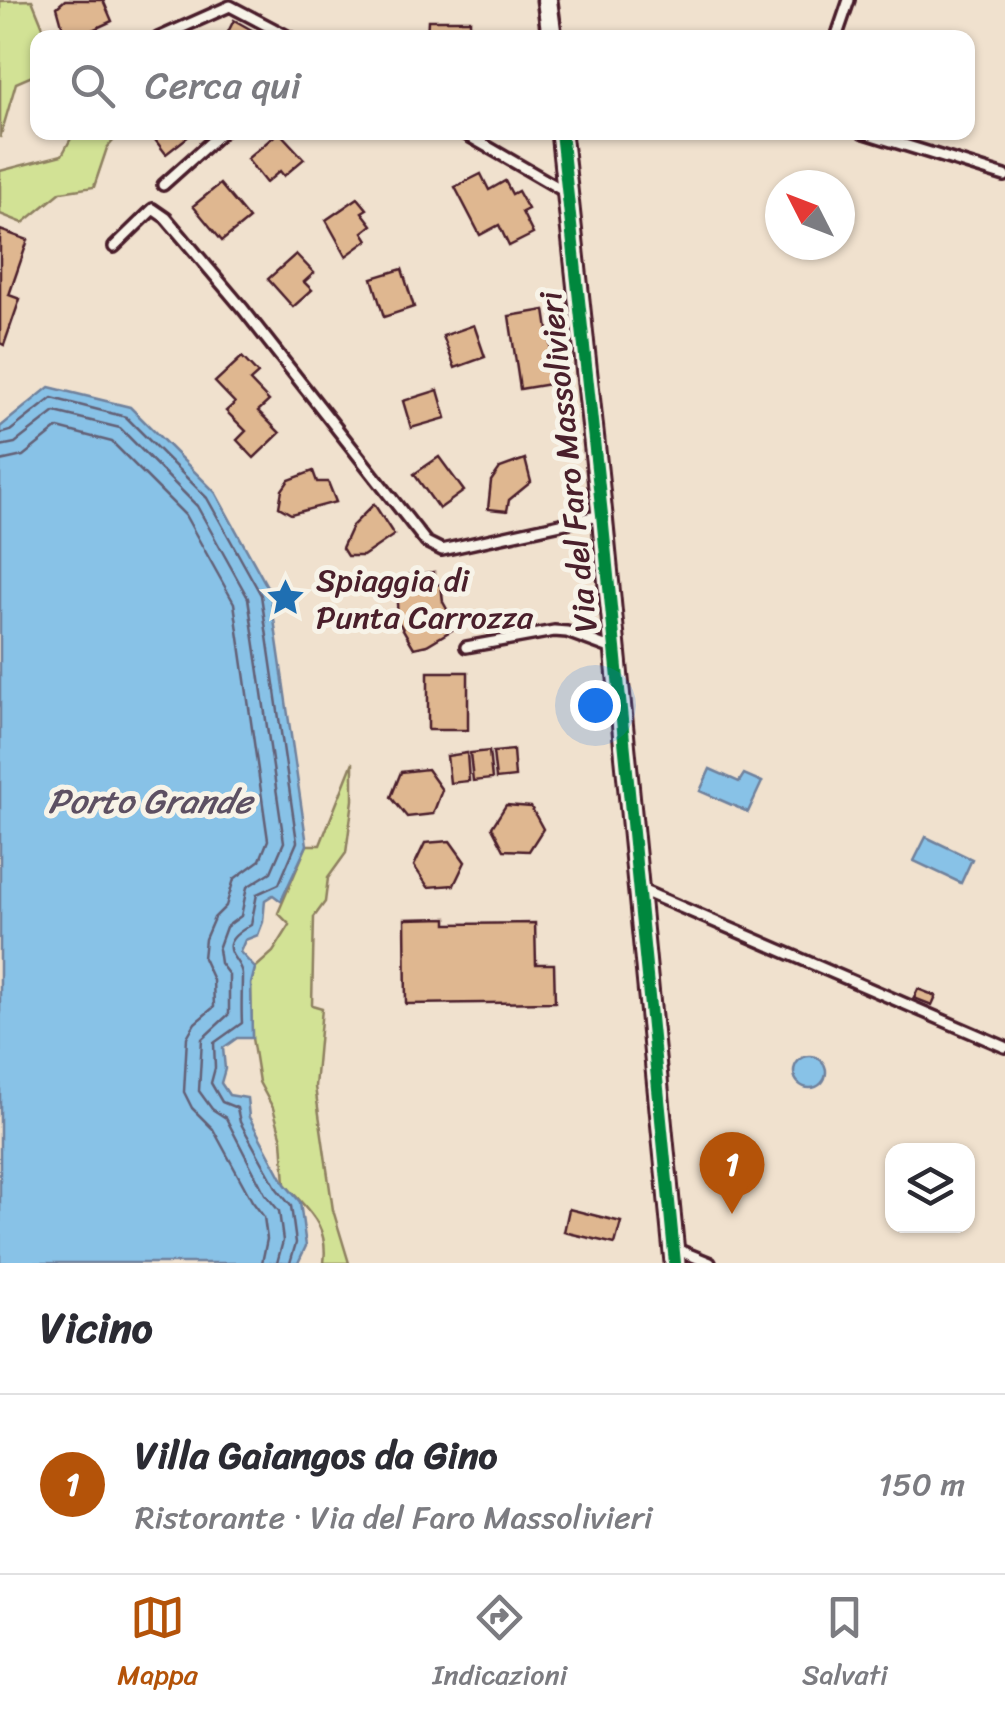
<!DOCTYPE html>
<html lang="it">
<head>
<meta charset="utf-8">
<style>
	:root { --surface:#fff; --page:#f7f7f7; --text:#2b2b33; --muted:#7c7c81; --line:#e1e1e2; --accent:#b45309 }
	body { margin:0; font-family:Sriracha,sans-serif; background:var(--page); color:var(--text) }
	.controls { position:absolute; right:30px; bottom:30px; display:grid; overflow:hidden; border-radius:20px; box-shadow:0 2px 8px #0004 }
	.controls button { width:90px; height:90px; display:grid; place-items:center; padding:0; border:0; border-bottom:2px solid var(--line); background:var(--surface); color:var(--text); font:50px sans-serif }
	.compass { position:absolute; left:765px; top:170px; width:90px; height:90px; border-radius:50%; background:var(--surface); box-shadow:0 2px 8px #0004; rotate:312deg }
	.you { position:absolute; left:595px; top:705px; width:35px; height:35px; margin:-25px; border:8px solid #fff; border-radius:50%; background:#1a73e8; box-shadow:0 0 0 15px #1a73e833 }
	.badge { display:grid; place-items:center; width:65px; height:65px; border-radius:50%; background:var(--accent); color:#fff; font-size:32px; font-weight:700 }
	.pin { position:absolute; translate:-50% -82px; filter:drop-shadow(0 2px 5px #0008) }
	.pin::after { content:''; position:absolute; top:52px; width:35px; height:30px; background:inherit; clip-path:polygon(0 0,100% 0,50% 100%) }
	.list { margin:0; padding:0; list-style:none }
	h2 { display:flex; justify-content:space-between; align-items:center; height:130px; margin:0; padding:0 40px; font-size:42px }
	h2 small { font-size:32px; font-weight:400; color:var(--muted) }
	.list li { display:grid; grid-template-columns:65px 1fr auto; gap:30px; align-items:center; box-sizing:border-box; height:180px; padding:0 40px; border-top:2px solid var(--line) }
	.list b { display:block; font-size:38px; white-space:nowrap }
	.list p { margin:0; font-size:32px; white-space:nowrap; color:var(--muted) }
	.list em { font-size:32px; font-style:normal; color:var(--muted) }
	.icon { flex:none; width:55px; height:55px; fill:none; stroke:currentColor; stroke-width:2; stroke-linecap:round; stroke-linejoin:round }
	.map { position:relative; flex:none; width:1005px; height:1263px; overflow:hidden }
	.search { position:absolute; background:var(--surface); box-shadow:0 2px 8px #0004; left:30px; right:30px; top:30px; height:110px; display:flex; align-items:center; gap:25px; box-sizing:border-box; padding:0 35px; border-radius:20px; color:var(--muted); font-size:38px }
	.sheet { height:310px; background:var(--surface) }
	nav { display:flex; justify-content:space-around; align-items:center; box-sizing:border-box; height:140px; border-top:2px solid var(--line); background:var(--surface); font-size:28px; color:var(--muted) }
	nav a { display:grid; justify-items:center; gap:5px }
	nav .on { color:var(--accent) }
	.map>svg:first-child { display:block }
	.green { fill:#d2e295; stroke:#8e8060; stroke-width:2.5 }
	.water { fill:#88c2e7; stroke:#6f819c; stroke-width:2.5 }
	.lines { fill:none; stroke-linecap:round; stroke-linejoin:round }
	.shore { stroke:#636076; stroke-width:2.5 }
	.building { fill:#dfb790; stroke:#4a1f2b; stroke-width:2.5 }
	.service-casing { stroke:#4a1f2b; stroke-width:16 }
	.minor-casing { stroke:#4a1f2b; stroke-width:25 }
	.service { stroke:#f7f3e8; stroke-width:9 }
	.minor { stroke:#f7f3e8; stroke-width:18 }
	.cycleway-casing { stroke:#f7f3e8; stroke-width:19 }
	.cycleway { stroke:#00873e; stroke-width:12 }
	.labels { text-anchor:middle; stroke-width:10; stroke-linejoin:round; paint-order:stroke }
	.street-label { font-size:32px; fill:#4a1f2b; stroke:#f7f3e8 }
	.poi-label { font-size:32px; fill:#4a1f2b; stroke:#f7f3e8; text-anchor:start }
	.water-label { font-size:35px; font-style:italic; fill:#5d5063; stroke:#f7f3e8 }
</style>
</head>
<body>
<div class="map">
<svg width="1005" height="1263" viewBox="0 0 1005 1263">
	<rect width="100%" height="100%" fill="#f0e1ce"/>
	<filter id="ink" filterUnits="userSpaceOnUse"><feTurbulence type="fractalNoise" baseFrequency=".01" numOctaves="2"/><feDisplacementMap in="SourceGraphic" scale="20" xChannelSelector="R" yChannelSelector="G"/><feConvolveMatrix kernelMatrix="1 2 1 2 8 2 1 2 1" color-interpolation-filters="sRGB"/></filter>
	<g filter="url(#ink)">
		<g class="green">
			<path d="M32 0 47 37 38 38 37 74 16 83 0 138V1Z"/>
			<path d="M74 133H120L107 148 94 187 61 192 23 223 0 214V171L62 155Z"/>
			<path d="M353 762V800L346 853 328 878 325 902 314 917 312 1005 322 1008 315 1087 333 1210 349 1263H324C329 1224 308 1211 285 1184L282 1139 273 1108 259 1082 252 1038 251 984 255 968 273 952 290 925 278 913 307 845H320Z"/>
		</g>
		<g class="water">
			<path d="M49 387 130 407 215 492 270 592 307 845 281 901 273 895 265 900 263 922 258 935 245 940 240 952 255 968 251 984 252 1038H237L223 1048 225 1069 221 1083 229 1095 247 1098 249 1117 285 1184 300 1202 306 1246 298 1263H0V427Z"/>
			<path d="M710 769 739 782 744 774 762 782 748 812 700 791Z"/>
			<path d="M926 837 972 859 961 883 914 861Z"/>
			<circle cx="810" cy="1072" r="16"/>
		</g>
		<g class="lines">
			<g class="shore">
				<path d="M0 434 10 431 52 398 126 417 207 498 261 595 297 842 279 884 257 894 251 925C209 948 242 957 242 975 242 991 241 1007 242 1023L214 1043 215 1068 211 1083 222 1102 237 1108 240 1122 277 1189 291 1206 296 1243 290 1263"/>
				<path d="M0 446 15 443 55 412 120 428 197 506 248 598 284 842 271 872 247 887 241 916 226 927 218 949 220 963 229 975V1014L202 1039 199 1091 212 1109 226 1118 265 1194 279 1211 283 1241 277 1263"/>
				<path d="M0 461 23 456 58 428 112 442 185 515 234 603 268 840 260 860 234 879 226 906 214 918 205 939 203 958 213 980 214 1007 195 1023 187 1037 184 1092 192 1108 213 1129 252 1201 264 1217 267 1239 262 1263"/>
			</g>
		</g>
		<g class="building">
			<path d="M65 0H103L112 21 75 38 65 36 57 7Z"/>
			<path d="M234 20 266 38H225Z"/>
			<path d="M428 20H470V38H427Z"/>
			<path d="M149 132H194L166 154Z"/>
			<path d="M279 132 304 159 284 176 280 171 266 183 247 159Z"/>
			<path d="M481 174 489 190 505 181 512 194 518 191 528 209 522 212 533 234 509 246 499 225 480 235 455 187Z"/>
			<path d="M220 184 249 219 222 241 193 206Z"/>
			<path d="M358 198 367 209 362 212 372 225 363 232 368 240 346 256 326 220Z"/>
			<path d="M0 230 28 240 9 295 20 299 4 345 0 343Z"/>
			<path d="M296 254 314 273 304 282 312 290 293 307 268 279Z"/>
			<path d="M402 269 414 307 384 317 372 278Z"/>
			<path d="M545 310 556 383 520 389 509 316Z"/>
			<path d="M474 325 485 357 455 368 443 336Z"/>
			<path d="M242 357 258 374 250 381 269 401 258 411 280 433 254 458 237 440 246 431 226 411 235 403 215 382Z"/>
			<path d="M438 390 446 418 411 428 403 401Z"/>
			<path d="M439 457 464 491 439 509 414 474Z"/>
			<path d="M525 459 531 482 509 500 507 511 488 509 491 481 500 468Z"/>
			<path d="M313 471 317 482H328L336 502 291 514 279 507 282 490 289 480Z"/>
			<path d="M374 504 394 535 363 556H347L342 548 352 526Z"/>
			<path d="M434 572V585L441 584 443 602 457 627 427 645 414 648 398 621 396 584 409 583 408 575Z"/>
			<rect x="428" y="672" width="40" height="58"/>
			<path d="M513 750 515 777 496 779 493 752Z"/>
			<path d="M489 751 492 779 473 781 470 753Z"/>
			<path d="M467 753 469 781 450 783 447 756Z"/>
			<path d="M427 769 442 790 433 814 407 817 391 797 401 772Z"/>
			<path d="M506 805 531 807 543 829 529 851 504 850 492 827Z"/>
			<path d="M450 841 465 862 454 885 428 887 414 866 425 843Z"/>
			<path d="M447 918V924L535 923 536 964H554L555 1002 406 1004 405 919Z"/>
			<path d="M918 989 936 996 932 1005 914 998Z"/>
			<path d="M569 1209 621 1222 615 1244 564 1232Z"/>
		</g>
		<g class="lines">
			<defs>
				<g id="service">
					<path d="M158 38 230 6 291 38"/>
					<path d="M836 38 849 0"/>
					<path d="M462 132 564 191"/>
					<path d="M862 132 1005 176"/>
					<path d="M163 185 222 132"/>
					<path d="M114 247 153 209 166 218 243 309 426 542 442 550 602 515"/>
					<path d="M466 647 554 631 567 632 613 649"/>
					<path d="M639 889 1005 1047"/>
					<path d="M676 1249 710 1263"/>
				</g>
				<g id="minor">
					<path d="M547 0 552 38"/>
					<path d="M561 132 602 515 675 1263"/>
				</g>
			</defs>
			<use href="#service" class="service-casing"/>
			<use href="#minor" class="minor-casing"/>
			<use href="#service" class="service"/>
			<use href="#minor" class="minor"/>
			<defs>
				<path id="cycleway" d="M561 132 602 515 675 1263"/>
			</defs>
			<use href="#cycleway" class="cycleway-casing"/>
			<use href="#cycleway" class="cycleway"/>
		</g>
	</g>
	<defs>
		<symbol id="sight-bare" viewBox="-9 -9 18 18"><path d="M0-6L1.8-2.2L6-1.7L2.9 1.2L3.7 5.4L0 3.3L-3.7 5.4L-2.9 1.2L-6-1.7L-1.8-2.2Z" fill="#1f6fb2" stroke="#f7f3e8" stroke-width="2.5" paint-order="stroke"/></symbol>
	</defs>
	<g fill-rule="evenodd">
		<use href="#sight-bare" x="258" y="570" width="55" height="55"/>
	</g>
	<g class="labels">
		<g class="street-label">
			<text transform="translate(568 462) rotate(-96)" y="11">Via del Faro Massolivieri</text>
		</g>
		<g class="poi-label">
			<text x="316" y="591">Spiaggia di<tspan x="316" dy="37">Punta Carrozza</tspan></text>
		</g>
		<g class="water-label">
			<text x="150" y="813">Porto Grande</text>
		</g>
	</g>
</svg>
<div class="controls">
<button><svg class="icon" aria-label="layers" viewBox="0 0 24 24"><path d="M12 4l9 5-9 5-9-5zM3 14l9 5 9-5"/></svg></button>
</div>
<svg class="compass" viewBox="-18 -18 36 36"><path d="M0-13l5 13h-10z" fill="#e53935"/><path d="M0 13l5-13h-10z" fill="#7c7c81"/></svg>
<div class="you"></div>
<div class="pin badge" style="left:732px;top:1214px">1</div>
<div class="search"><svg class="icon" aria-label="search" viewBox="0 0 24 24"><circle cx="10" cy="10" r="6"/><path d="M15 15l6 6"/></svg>Cerca qui</div>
</div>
<section class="sheet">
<h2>Vicino<small></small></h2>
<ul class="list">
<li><span class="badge">1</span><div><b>Villa Gaiangos da Gino</b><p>Ristorante · Via del Faro Massolivieri</p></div><em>150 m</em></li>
</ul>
</section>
<nav>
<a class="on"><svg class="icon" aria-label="map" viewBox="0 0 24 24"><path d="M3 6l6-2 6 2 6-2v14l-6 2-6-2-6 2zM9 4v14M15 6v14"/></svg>Mappa</a>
<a><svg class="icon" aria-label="directions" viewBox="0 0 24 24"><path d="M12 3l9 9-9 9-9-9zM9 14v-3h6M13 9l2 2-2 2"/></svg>Indicazioni</a>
<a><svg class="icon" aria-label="saved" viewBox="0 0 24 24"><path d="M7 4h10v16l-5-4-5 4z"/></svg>Salvati</a>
</nav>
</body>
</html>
